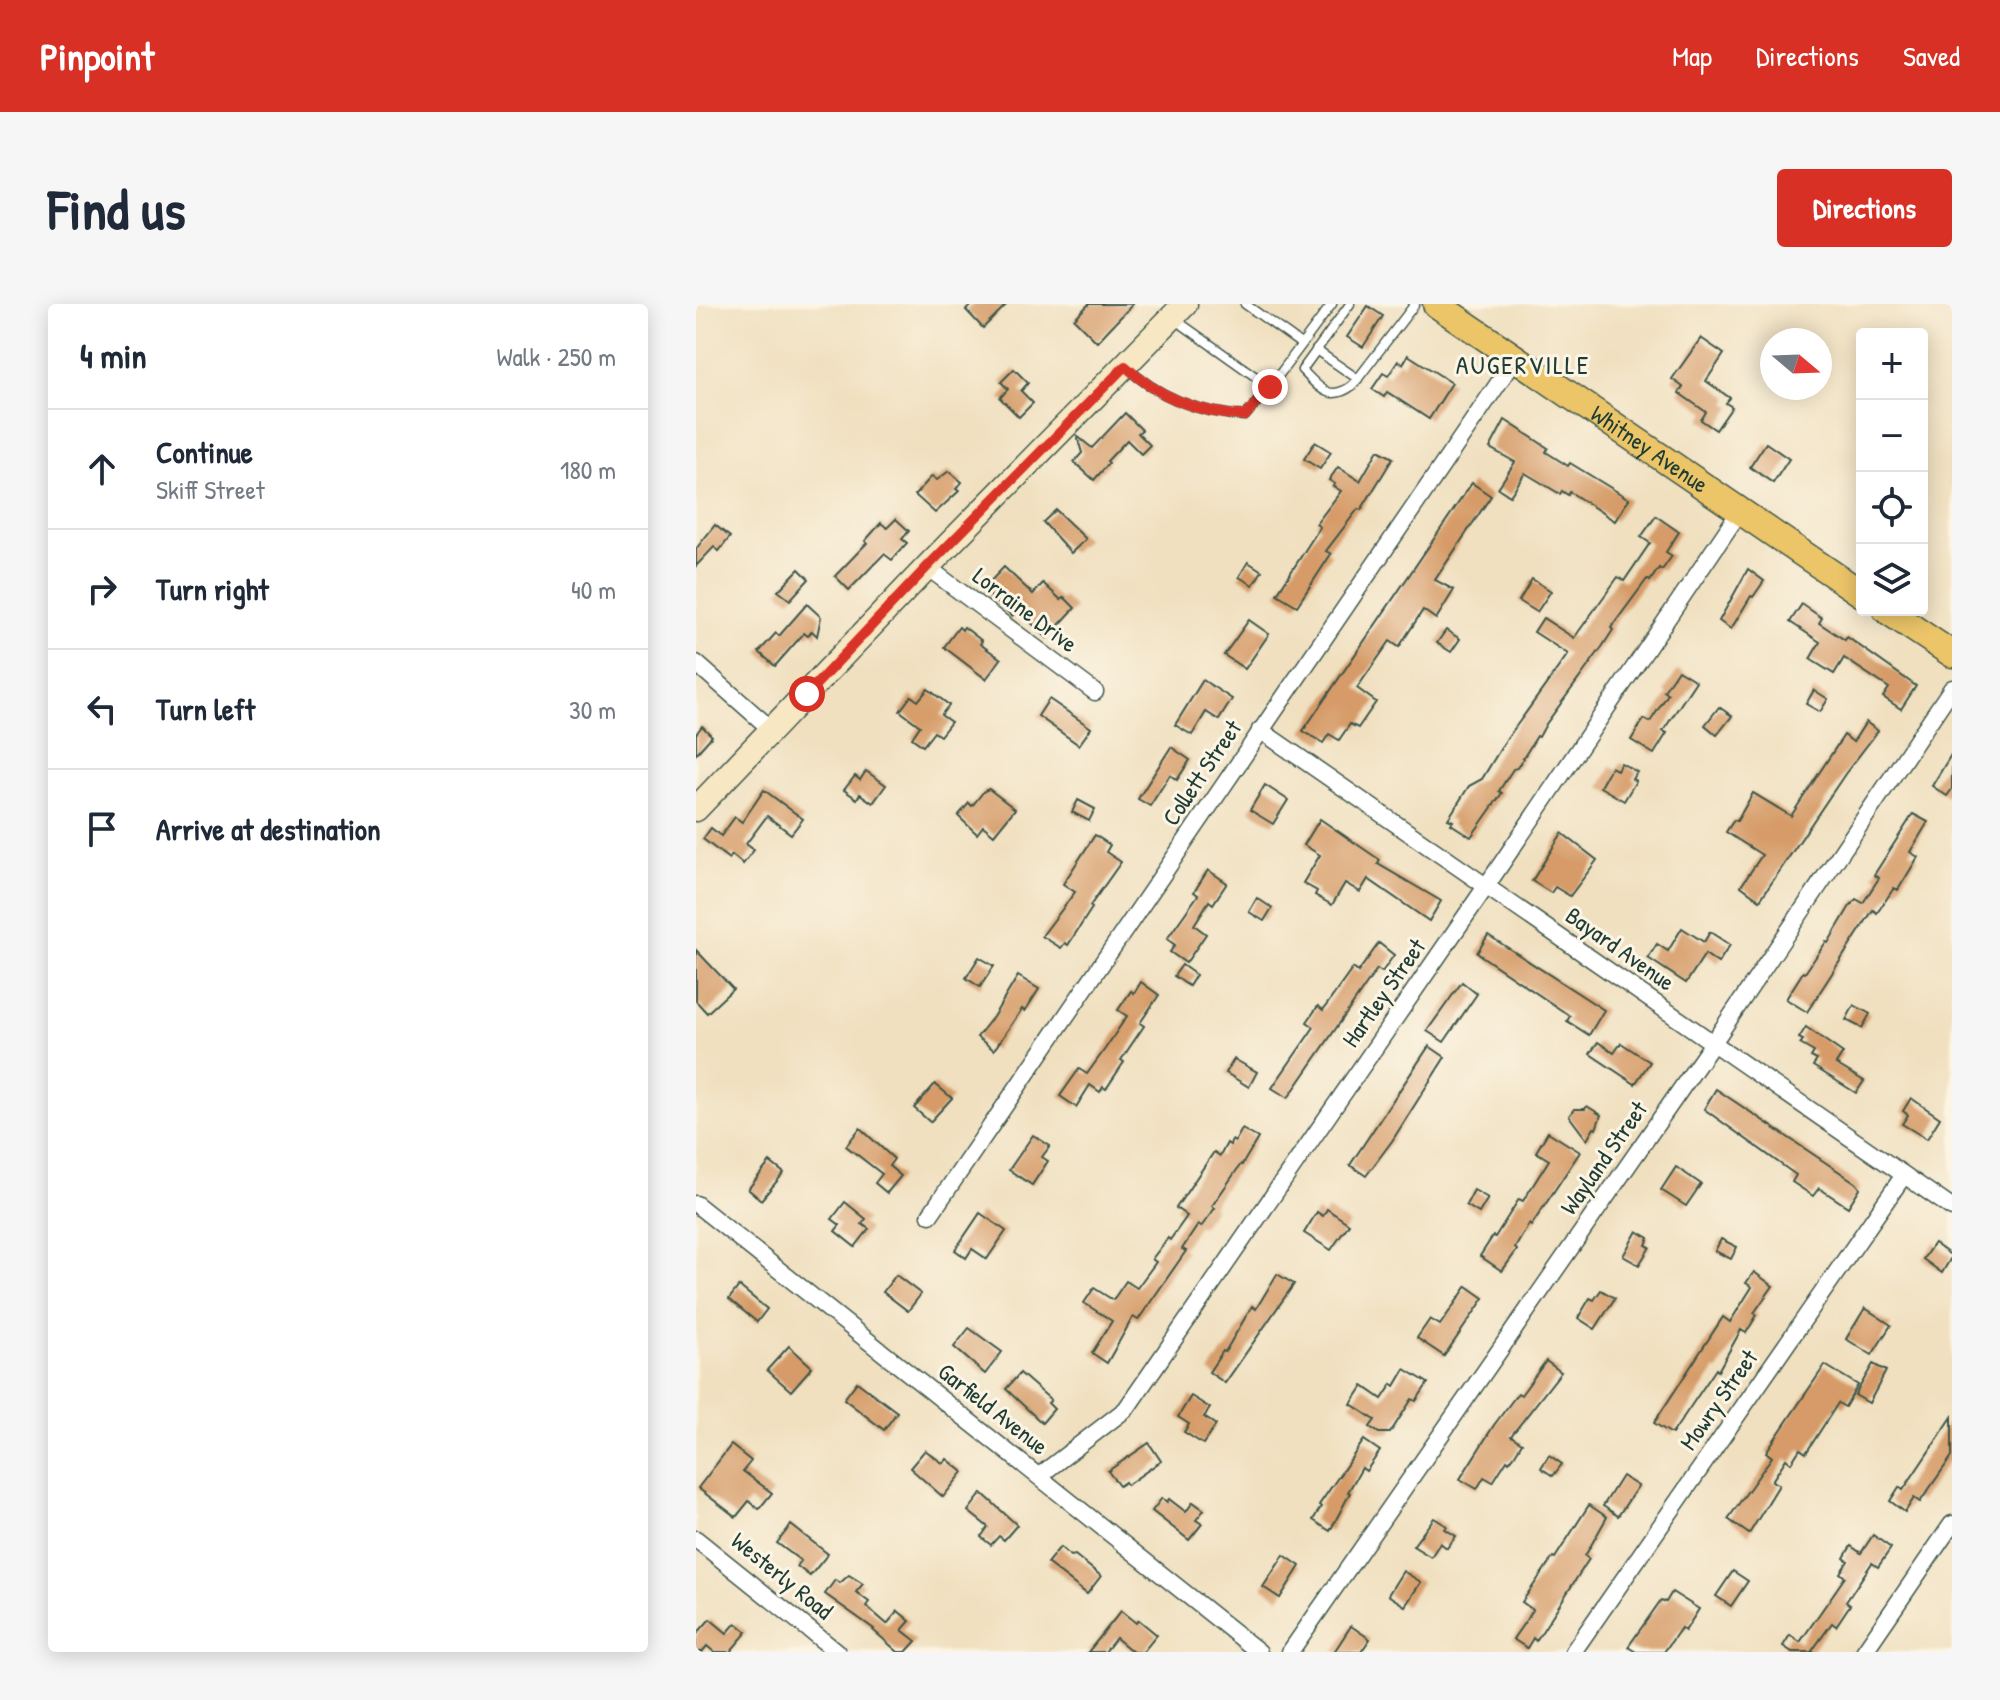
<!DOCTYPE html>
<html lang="en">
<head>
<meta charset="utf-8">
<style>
	:root { --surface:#fff; --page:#f6f6f7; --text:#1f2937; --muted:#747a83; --line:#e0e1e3; --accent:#d93025 }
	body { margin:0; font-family:"Patrick Hand",sans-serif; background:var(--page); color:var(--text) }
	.controls { position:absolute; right:24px; top:24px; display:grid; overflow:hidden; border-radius:8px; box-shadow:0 4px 20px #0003 }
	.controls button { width:72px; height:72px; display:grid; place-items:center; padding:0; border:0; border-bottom:2px solid var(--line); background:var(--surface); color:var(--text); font:40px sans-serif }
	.compass { position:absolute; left:1064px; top:24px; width:72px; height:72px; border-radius:50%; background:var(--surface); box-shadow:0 4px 20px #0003; rotate:109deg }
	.stop { position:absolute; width:24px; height:24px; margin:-18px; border:6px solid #d93025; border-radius:50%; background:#fff }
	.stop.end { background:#d93025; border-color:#fff; box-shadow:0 2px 8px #0008 }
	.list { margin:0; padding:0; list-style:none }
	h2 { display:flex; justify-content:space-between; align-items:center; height:104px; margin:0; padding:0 32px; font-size:34px }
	h2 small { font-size:26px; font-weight:400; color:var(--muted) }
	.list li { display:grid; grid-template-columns:52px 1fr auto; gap:24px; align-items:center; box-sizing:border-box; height:120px; padding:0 32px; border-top:2px solid var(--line) }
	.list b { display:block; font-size:30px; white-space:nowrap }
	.list p { margin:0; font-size:26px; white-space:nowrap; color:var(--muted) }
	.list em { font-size:26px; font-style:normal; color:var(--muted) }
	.icon { flex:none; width:44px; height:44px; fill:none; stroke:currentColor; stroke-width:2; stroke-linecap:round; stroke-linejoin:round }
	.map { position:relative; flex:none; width:1256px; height:1348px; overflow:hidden; border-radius:8px }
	header { display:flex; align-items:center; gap:48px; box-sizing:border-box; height:112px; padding:0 40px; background:var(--accent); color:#fff }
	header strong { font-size:38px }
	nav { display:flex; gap:44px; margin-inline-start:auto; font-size:28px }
	.intro { display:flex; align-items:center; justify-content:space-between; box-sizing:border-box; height:192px; padding:0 48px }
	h1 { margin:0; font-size:56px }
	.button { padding:20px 36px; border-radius:8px; background:var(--accent); color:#fff; font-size:28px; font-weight:700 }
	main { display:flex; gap:48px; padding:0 48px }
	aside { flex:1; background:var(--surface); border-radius:8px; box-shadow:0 4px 20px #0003 }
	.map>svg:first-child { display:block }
	.building { fill:#d69b67 }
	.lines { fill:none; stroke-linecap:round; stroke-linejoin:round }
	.lane-casing { stroke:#3e5549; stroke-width:11 }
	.street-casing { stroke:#3e5549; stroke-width:19 }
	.secondary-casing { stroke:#3e5549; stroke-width:27 }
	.primary-casing { stroke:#3e5549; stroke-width:29 }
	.lane { stroke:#fff; stroke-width:8 }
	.street { stroke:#fff; stroke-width:16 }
	.secondary { stroke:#f7e8c3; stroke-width:24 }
	.primary { stroke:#ecc569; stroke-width:26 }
	.route { stroke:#d93025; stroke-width:10 }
	.labels { text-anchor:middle; stroke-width:6; stroke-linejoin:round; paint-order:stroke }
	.street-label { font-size:24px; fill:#1f3d34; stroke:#fcf5e5 }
	.neighbourhood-label { font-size:26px; letter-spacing:2px; fill:#1f3d34; stroke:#fcf5e5 }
</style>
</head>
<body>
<header>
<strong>Pinpoint</strong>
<nav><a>Map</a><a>Directions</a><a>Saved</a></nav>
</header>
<div class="intro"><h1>Find us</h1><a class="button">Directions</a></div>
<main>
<aside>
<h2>4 min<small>Walk · 250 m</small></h2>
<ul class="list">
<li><svg class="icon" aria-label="ahead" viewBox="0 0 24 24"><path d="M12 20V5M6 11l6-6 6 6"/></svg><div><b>Continue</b><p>Skiff Street</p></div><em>180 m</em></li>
<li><svg class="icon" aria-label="right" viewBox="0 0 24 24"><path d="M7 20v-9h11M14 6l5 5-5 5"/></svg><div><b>Turn right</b></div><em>40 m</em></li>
<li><svg class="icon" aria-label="left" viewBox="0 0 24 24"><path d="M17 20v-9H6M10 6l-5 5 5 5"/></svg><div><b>Turn left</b></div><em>30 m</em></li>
<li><svg class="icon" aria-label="arrive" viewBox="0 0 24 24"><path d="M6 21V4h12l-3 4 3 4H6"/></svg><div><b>Arrive at destination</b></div></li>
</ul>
</aside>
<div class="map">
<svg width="1256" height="1348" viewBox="0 0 1256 1348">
	<rect width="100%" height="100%" fill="#fcf5e5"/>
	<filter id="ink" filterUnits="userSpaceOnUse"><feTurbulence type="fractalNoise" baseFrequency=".0125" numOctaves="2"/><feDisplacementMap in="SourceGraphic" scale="16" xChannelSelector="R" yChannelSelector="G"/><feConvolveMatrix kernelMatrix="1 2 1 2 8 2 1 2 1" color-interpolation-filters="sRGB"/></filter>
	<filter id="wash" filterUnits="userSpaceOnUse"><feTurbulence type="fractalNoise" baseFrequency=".006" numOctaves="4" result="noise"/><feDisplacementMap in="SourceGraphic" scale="32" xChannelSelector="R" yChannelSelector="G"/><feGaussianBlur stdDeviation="1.8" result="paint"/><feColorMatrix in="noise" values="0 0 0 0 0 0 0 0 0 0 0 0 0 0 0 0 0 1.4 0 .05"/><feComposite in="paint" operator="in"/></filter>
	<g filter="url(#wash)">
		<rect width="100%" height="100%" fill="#f0e0c0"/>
		<g id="blocks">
			<g class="building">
				<path d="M277 0H311L287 24 270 6Z"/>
				<path d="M393 0H437L401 38 378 15Z"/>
				<path d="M672 2 687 12 667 43 651 33Z"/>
				<path d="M1005 34 1028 50 1010 77 1034 94 1030 99 1036 103 1020 126 1005 116 1010 108 983 89 987 83 976 75Z"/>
				<path d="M712 51 756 79 733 115 691 88 688 93 676 85 687 69 692 72 702 57 707 60Z"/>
				<path d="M318 65 332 79 325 87 337 99 323 113 304 94 312 85 305 78Z"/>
				<path d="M429 109 446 126 442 129 454 141 445 150 431 136 411 157 413 159 398 176 378 158 386 149 381 132 396 144Z"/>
				<path d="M809 116 852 144 850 148 872 162 874 159 933 195 919 217 874 188 872 191 866 187 864 190 829 169 814 192 802 184 819 158 794 144Z"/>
				<path d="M619 138 635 148 624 165 608 155Z"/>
				<path d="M1070 139 1093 155 1077 179 1054 163Z"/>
				<path d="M682 146 697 154 665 206 662 205 630 247 635 250 601 302 581 290 624 223 620 220 645 187 637 182 639 180 633 176 642 163 664 177Z"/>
				<path d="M253 167 266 178 260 185 263 187 239 209 219 191 236 172 241 176Z"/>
				<path d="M776 179 795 192 739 276 758 286 740 315 727 306 703 343 694 337 661 384 680 398 662 424 654 420 643 436 633 430 627 439 607 427Z"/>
				<path d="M360 206 390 235 375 249 347 218Z"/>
				<path d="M960 212 983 228 970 248 976 252 966 266 963 264 954 277 951 275 915 324 917 326 906 343 850 420 843 433 841 432 821 464 817 465 803 487 806 489 775 533 755 520 757 517 752 515 773 482 786 475 808 439 872 350 838 328 847 314 878 334 922 273 928 277 954 239 945 233Z"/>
				<path d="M200 215 213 227 206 235 211 239 196 256 188 250 153 286 139 272 171 239 169 237 185 219 191 224Z"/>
				<path d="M19 221 34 233 23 247 18 243 0 262V245Z"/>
				<path d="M552 258 566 267 557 281 543 273Z"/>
				<path d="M308 263 337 290 347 279 365 296 368 293 379 304 351 334 322 306 316 312 287 285Z"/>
				<path d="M103 265 113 275 94 296 82 287Z"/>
				<path d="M1052 265 1068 277 1057 293 1055 292 1035 325 1023 317Z"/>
				<path d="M836 275 855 287 841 308 823 297Z"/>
				<path d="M111 300 125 313 121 332 116 327 112 332 108 329 79 362 63 348 80 329 83 332Z"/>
				<path d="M1106 300 1126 314 1123 319 1149 336 1151 333 1220 382 1205 405 1187 393 1193 384 1148 354 1138 370 1114 355 1124 338 1094 318Z"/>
				<path d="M553 316 573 330 549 365 528 351Z"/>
				<path d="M263 323 266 326 268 323 286 337 284 340 305 355 290 375 248 343Z"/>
				<path d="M750 326 764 335 755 348 741 339Z"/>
				<path d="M982 366 1000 377 967 427 971 429 958 450 935 436 948 415 954 418 972 390 968 387Z"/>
				<path d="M507 376 536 395 523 416 510 408 496 431 479 421Z"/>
				<path d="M232 385 253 401 245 411 255 418 244 432 238 428 227 442 216 434 224 422 204 407 215 392 222 397Z"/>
				<path d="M1118 386 1132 395 1124 408 1110 400Z"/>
				<path d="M353 395 395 424 383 441 342 412Z"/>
				<path d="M1023 403 1036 412 1021 431 1009 421Z"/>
				<path d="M1170 418 1182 427 1149 470 1064 596 1045 582 1066 551 1030 528 1038 516 1041 517 1057 489 1095 512 1148 431 1157 438Z"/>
				<path d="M6 422 16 432 0 450V430Z"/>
				<path d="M475 443 494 456 481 476 474 471 454 502 442 495Z"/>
				<path d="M1256 449V485L1251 492 1236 482Z"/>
				<path d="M925 459 941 468 936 475 940 477 928 497 904 483 915 463 921 466Z"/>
				<path d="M170 467 190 481 177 499 164 490 161 495 148 486 159 472 164 476Z"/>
				<path d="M569 481 592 496 577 520 554 506Z"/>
				<path d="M293 485 319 505 298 531 287 522 281 530 262 512 273 499 276 502 288 487Z"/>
				<path d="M68 486 107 515 95 530 71 512 50 540 58 546 47 560 36 551 33 555 7 535 15 524 25 532 39 513 46 518Z"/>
				<path d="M382 496 399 505 393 517 376 508Z"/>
				<path d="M1217 510 1232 518 1214 548 1222 553 1202 586 1198 584 1181 609 1177 606 1111 708 1090 695 1107 668 1109 669 1130 638 1132 639 1154 602 1160 595 1167 599 1183 574 1178 571Z"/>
				<path d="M624 515 684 556 682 560 745 597 733 617 672 575 664 588 649 579 636 601 619 591 621 587 607 579 624 551 608 541Z"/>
				<path d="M866 529 901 556 874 592 859 583 855 589 836 577Z"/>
				<path d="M399 531 414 541 410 548 425 558 394 602 396 604 372 641 369 639 365 644 346 632 379 588 367 580Z"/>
				<path d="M512 566 531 579 517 600 513 597 498 621 510 630 490 659 474 648 479 641 471 635 502 591 498 588Z"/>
				<path d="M561 594 576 604 568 617 553 608Z"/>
				<path d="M986 624 1008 638 1014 628 1034 641 1022 659 1009 650 990 679 952 654 961 640 972 647Z"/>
				<path d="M792 631 908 706 893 731 871 717 874 712 781 649Z"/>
				<path d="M683 639 698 651 686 668 681 665 592 794 576 784 618 723 611 718 622 702 627 706 657 664 662 668Z"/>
				<path d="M0 646 37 685 11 709 0 697Z"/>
				<path d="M283 653 298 662 284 683 270 674Z"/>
				<path d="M486 661 500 671 493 682 478 672Z"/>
				<path d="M322 672 343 685 329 707 326 705 298 746 281 733 297 713Z"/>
				<path d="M445 678 463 691 444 719 448 722 425 756 428 758 410 785 407 783 404 788 394 781 380 803 364 792 383 765 391 770 409 745 431 712 422 706 435 687 438 689Z"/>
				<path d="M766 678 781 690 748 738 731 727Z"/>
				<path d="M1158 701 1174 710 1166 724 1150 716Z"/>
				<path d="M1110 723 1147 749 1140 760 1168 777 1160 789 1117 762 1121 756 1115 753 1118 748 1104 740 1107 736 1103 734Z"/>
				<path d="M902 738 918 749 925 739 954 758 939 780 894 750Z"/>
				<path d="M733 742 749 753 696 837 670 872 654 861Z"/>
				<path d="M538 755 561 768 553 783 530 769Z"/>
				<path d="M239 780 256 794 234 818 218 804Z"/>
				<path d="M1020 785 1160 879 1164 884 1152 903 1123 884 1117 892 1096 878 1100 871 1008 805Z"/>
				<path d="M1215 794 1244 814 1231 835 1206 820 1212 811 1207 807Z"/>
				<path d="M891 802 905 811 900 825 898 824 891 836 873 812 878 805H889Z"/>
				<path d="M164 824 198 855 193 862 205 872 191 889 179 879 186 870 150 842Z"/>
				<path d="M546 825 562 834 546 861 545 860 516 902 519 904 505 923 502 921 486 945 490 947 442 1016 437 1013 411 1059 396 1049 416 1017 388 999 398 984 417 996 430 977 441 984 460 958 456 955 472 934 474 936 491 912 480 904 518 848 524 852 531 839 534 841 536 836 539 838Z"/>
				<path d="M852 828 884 848 835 922 833 920 819 944 821 946 806 967 784 952 797 932 799 933 823 895 827 897 853 856 840 848Z"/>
				<path d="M337 831 354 842 346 853 352 857 336 881 313 866Z"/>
				<path d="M74 858 88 869 65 896 52 885Z"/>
				<path d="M980 863 1005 880 990 902 965 886Z"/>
				<path d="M778 886 792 894 783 909 770 901Z"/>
				<path d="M149 898 170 915 166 920 173 925 159 943 139 927 144 921 136 915Z"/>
				<path d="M631 905 653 920 635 946 608 929 621 908 627 912Z"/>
				<path d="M284 909 310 927 291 955 276 945 270 954 259 946Z"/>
				<path d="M941 927 953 934 950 941 954 943 943 961 927 952Z"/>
				<path d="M1025 935 1041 943 1035 955 1019 947Z"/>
				<path d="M1238 939 1256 952 1246 969 1227 955Z"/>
				<path d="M1058 968 1077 982 1058 1009 1061 1011 1050 1029 1045 1026 1022 1067 1020 1065 976 1130 958 1119 1027 1013 1034 1018 1056 983 1050 979Z"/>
				<path d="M581 970 598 980 529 1079 513 1068 527 1047 529 1048 556 1002 560 1005Z"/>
				<path d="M200 971 225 990 212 1007 187 988Z"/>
				<path d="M43 982 71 1005 61 1018 33 995Z"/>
				<path d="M771 982 788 994 748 1052 721 1034 734 1015 744 1021Z"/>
				<path d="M905 986 919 994 899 1025 882 1014 894 994 898 996Z"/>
				<path d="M1169 1004 1195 1021 1176 1051 1150 1035Z"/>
				<path d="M273 1024 306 1048 289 1070 258 1043Z"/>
				<path d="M93 1042 116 1063 95 1087 71 1066Z"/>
				<path d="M850 1057 865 1068 815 1132 826 1139 818 1152 813 1158 811 1156 797 1178 788 1173 781 1185 764 1175 798 1121 822 1089 825 1091Z"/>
				<path d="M1177 1060 1190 1067 1173 1099 1159 1091Z"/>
				<path d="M1129 1061 1162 1081 1149 1103 1142 1099 1110 1149 1104 1145 1095 1159 1090 1155 1076 1177 1083 1181 1053 1230 1032 1215 1076 1153 1070 1148Z"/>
				<path d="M709 1065 732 1079 720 1097 716 1095 694 1129H683L674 1123 679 1116 655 1100 667 1082 686 1095 696 1080 699 1082Z"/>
				<path d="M324 1069 355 1096 352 1099 358 1105 346 1119 310 1085Z"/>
				<path d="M161 1078 201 1108 188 1126 148 1095Z"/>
				<path d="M495 1092 514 1104 508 1113 520 1121 507 1140 488 1128 493 1120 482 1113Z"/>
				<path d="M1256 1113V1152L1224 1198 1218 1194 1209 1208 1194 1197 1203 1183 1207 1186Z"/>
				<path d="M668 1136 684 1147 670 1167 666 1164 652 1188 654 1189 634 1227 617 1216 625 1203 623 1201Z"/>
				<path d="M453 1139 465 1157 431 1181 429 1178 423 1182 412 1167Z"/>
				<path d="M35 1141 55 1157 47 1167 76 1189 63 1205 53 1197 40 1213 2 1184Z"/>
				<path d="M229 1146 245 1158 248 1159 251 1155 267 1168 247 1193 214 1164Z"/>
				<path d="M853 1151 866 1160 857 1172 845 1164Z"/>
				<path d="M926 1172 942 1182 922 1212 907 1202Z"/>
				<path d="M286 1189 321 1221 308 1236 303 1232 295 1241 285 1233 292 1223 272 1207Z"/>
				<path d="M466 1194 471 1198 473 1195 490 1208 497 1198 508 1206 500 1216 506 1220 493 1236 456 1207Z"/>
				<path d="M893 1201 911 1213 889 1252 893 1255 840 1337 837 1334 831 1344 817 1335 837 1306 826 1298 857 1253 859 1254Z"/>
				<path d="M738 1214 751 1222 749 1225 760 1232 751 1244 744 1239 735 1253 717 1242Z"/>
				<path d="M95 1221 132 1250 114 1272 101 1262 105 1257 81 1239Z"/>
				<path d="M1177 1231 1195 1244 1182 1263 1176 1259 1150 1298 1154 1301 1140 1322 1136 1319 1116 1347 1118 1348H1096L1087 1342 1094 1331 1104 1338 1149 1273 1144 1269 1152 1257 1148 1254 1155 1242 1165 1249Z"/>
				<path d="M364 1243 375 1252 379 1251 405 1272 391 1290 351 1259Z"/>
				<path d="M588 1251 604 1262 584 1294 567 1283Z"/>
				<path d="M707 1267 725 1278 709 1302 692 1291Z"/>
				<path d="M1037 1267 1052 1277 1035 1302 1020 1292Z"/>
				<path d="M153 1271 167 1280 160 1288 173 1298 170 1302 191 1320 202 1307 214 1317 206 1326 220 1337 210 1348H202L177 1326 178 1325 129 1290 139 1276 144 1279Z"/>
				<path d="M976 1288 1003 1305 989 1327 985 1324 968 1348H940L932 1343 965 1296 970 1298Z"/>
				<path d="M425 1307 440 1319 443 1316 461 1331 447 1348H437L420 1334 409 1348H392Z"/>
				<path d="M14 1315 31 1329 40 1319 51 1328 34 1348H18L11 1342 6 1348H0V1331Z"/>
				<path d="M655 1322 674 1335 665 1348H638Z"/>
			</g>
		</g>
	</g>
	<g filter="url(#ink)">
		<use href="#blocks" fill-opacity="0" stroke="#3e5549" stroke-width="2"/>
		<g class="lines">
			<defs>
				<g id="lane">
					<path d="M549 0 605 40"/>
					<path d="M654 0 606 66C624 84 633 99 657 81L719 0"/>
					<path d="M477 14 574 83 636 0"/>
					<path d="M620 46 662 75"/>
					<path d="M429 62C462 93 504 109 549 112L574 83"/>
				</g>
				<g id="street">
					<path d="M231 263 399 388"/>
					<path d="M0 359 76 426"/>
					<path d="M564 426 1256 904"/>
					<path d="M0 900 563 1348"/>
					<path d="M234 911 819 55"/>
					<path d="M343 1172 430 1105 791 581 1044 207"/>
					<path d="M0 1235 141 1348"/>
					<path d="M594 1348 1017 739 1256 384"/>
					<path d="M877 1348 1208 871"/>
					<path d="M1168 1348 1256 1220"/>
				</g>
				<path id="secondary" d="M0 505 231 263 489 0"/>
				<g id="primary">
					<path id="s1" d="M740 0 1166 290"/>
					<path d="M1190 306 1256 350"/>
				</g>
			</defs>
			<use href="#lane" class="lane-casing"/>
			<use href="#street" class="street-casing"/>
			<use href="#secondary" class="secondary-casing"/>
			<use href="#primary" class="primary-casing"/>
			<use href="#lane" class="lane"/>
			<use href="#street" class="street"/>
			<use href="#secondary" class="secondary"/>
			<use href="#primary" class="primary"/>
		</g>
	</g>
	<g class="lines" filter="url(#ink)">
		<path class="route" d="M111 390 231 263 429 62C462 93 504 109 549 112L574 83"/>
	</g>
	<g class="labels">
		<g class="street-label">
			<text dy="8" stroke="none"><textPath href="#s1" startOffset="258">Whitney Avenue</textPath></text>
			<text transform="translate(329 306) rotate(37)" y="8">Lorraine Drive</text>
			<text transform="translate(506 469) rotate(-56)" y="8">Collett Street</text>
			<text transform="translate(924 645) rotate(35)" y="8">Bayard Avenue</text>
			<text transform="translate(688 689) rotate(-55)" y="8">Hartley Street</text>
			<text transform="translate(908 854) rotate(-55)" y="8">Wayland Street</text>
			<text transform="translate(1023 1096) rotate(-55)" y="8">Mowry Street</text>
			<text transform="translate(297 1105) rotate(38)" y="8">Garfield Avenue</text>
			<text transform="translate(86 1272) rotate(39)" y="8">Westerly Road</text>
		</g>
		<g class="neighbourhood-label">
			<text x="827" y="70">AUGERVILLE</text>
		</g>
	</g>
</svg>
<div class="controls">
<button>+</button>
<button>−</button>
<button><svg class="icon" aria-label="locate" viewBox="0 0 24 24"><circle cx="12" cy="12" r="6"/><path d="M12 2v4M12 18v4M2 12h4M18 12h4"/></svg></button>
<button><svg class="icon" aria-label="layers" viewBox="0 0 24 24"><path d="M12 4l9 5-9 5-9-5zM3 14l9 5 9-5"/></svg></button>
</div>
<svg class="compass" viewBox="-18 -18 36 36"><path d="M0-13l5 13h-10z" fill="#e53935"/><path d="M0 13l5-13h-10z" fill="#747a83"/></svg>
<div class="stop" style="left:111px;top:390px"></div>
<div class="stop end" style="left:574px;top:83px"></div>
</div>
</main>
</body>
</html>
